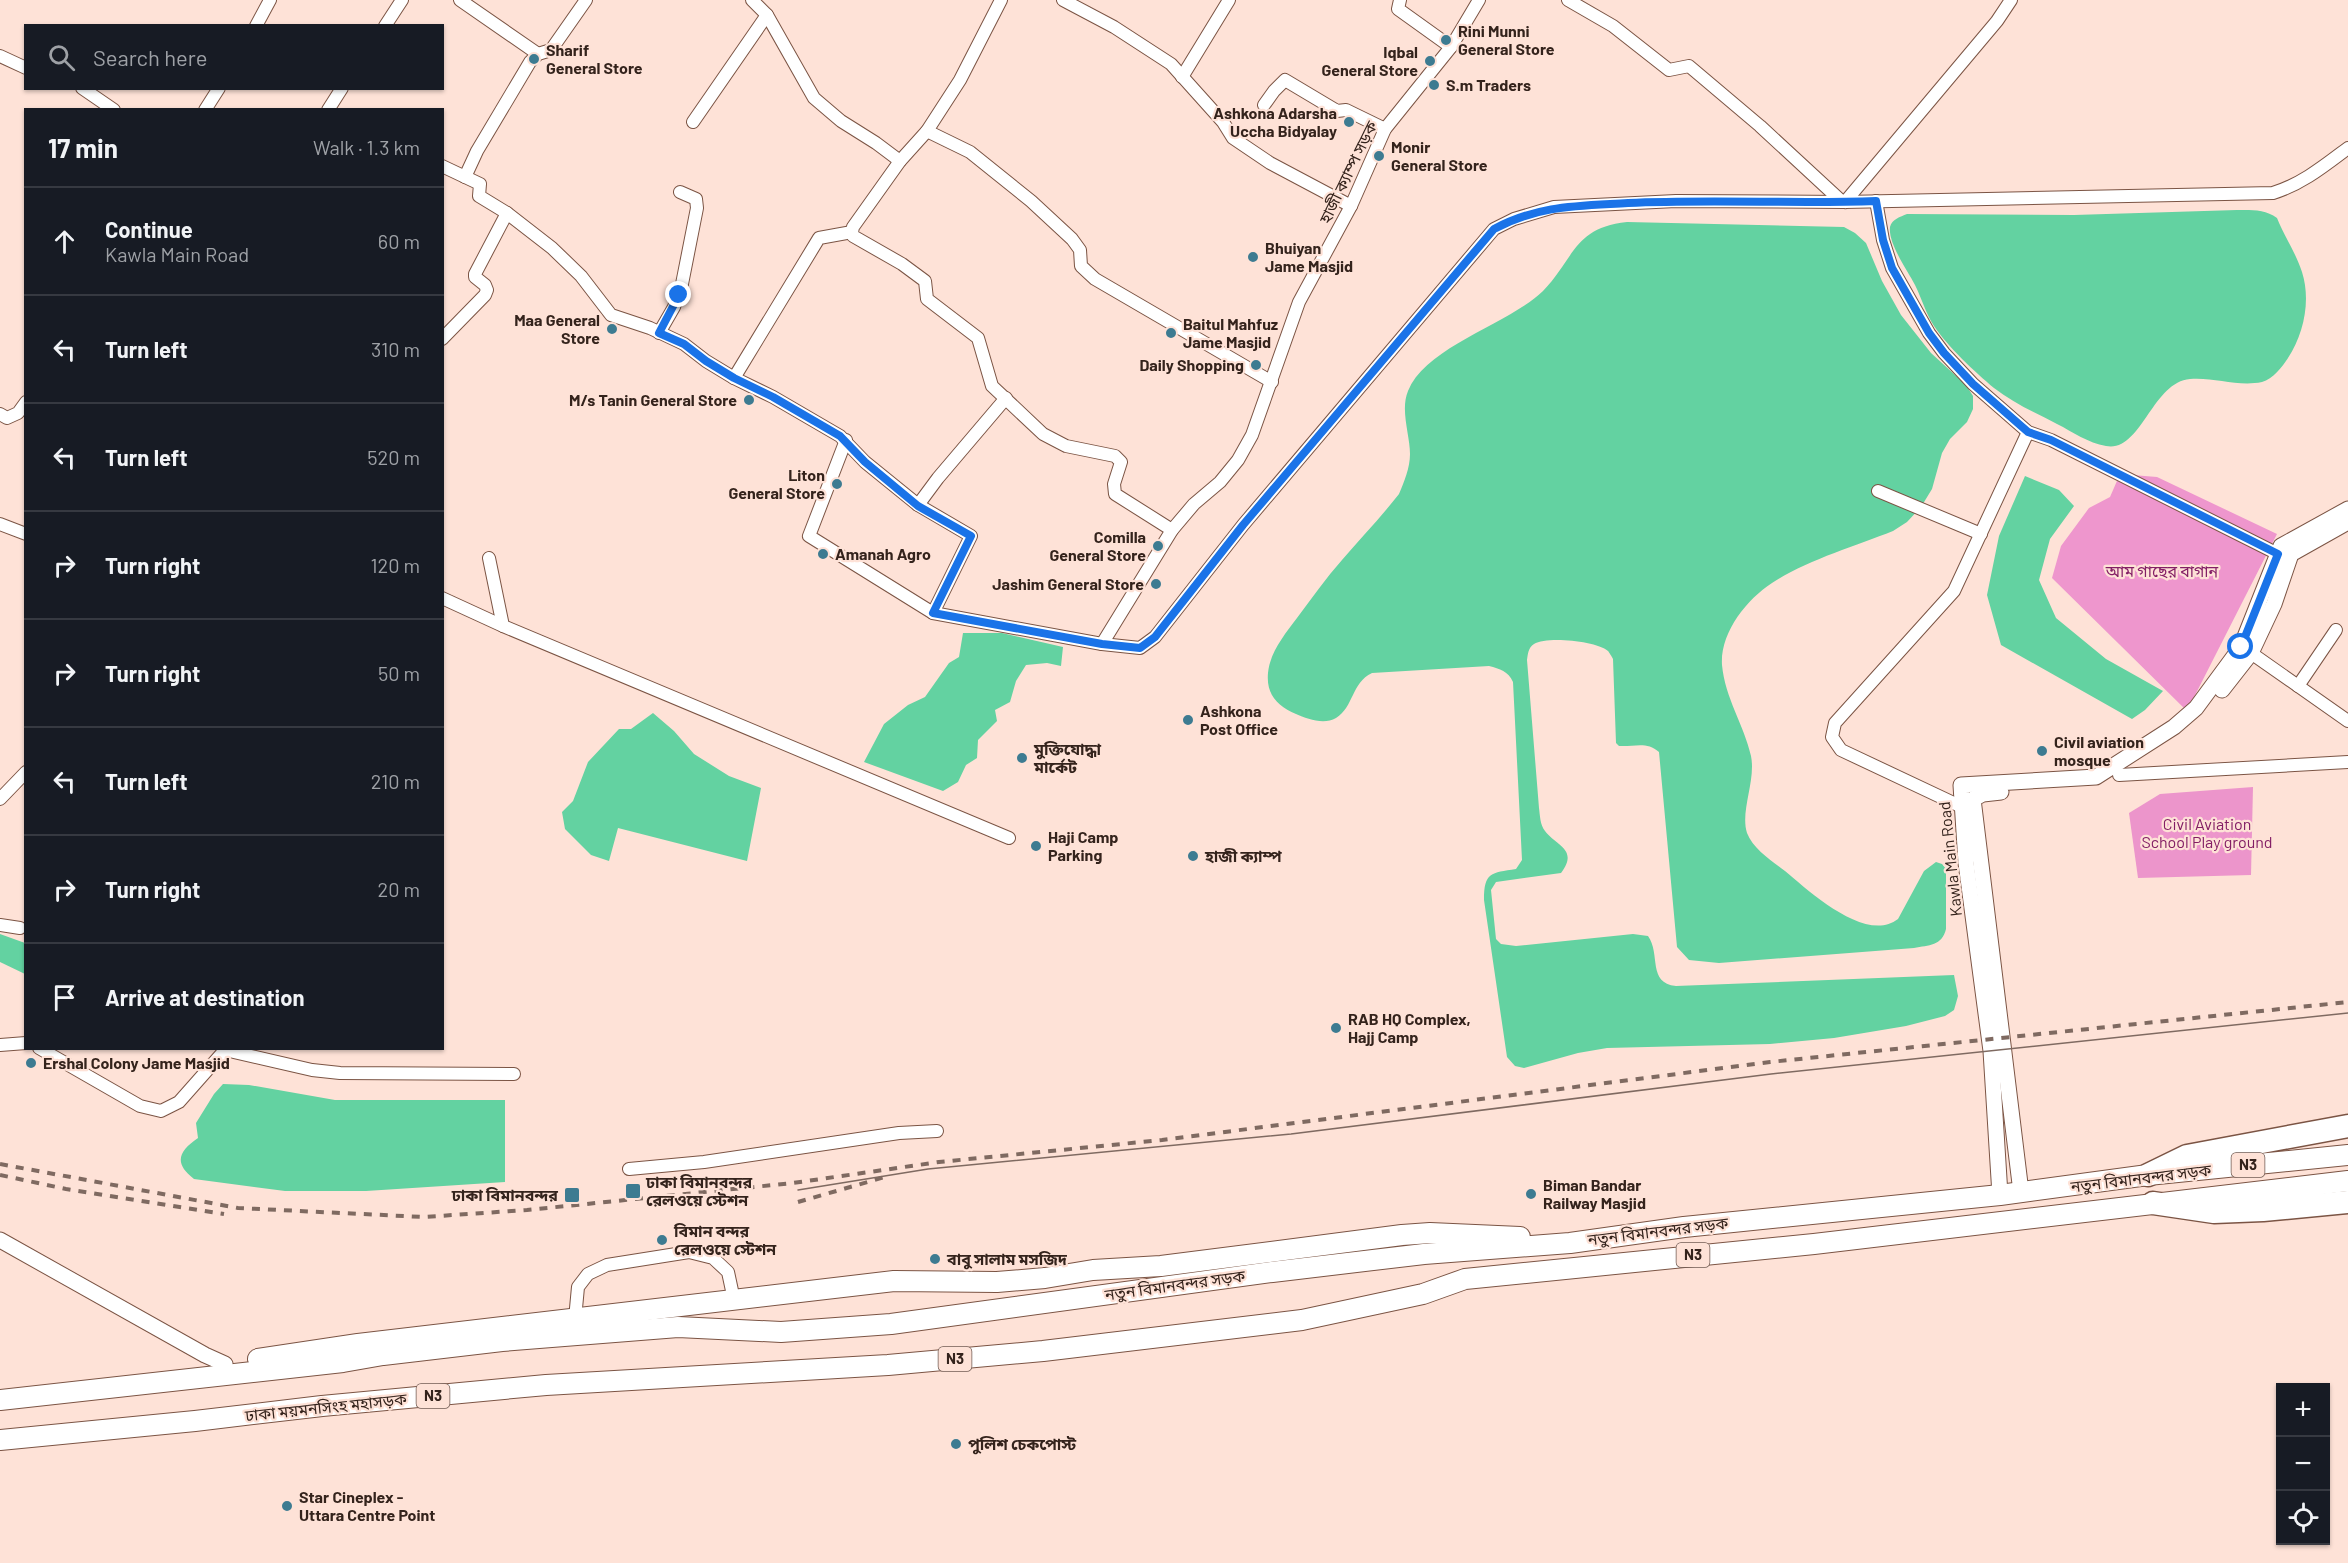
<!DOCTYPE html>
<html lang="en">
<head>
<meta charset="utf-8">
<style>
	:root { --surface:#171b24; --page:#20242c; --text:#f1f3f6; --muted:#9ea1a6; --line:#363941 }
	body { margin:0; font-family:Barlow,"Noto Sans Bengali",sans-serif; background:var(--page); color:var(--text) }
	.controls { position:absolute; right:18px; bottom:18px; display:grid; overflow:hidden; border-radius:0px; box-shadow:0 2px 4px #0004 }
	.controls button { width:54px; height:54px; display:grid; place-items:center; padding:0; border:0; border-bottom:2px solid var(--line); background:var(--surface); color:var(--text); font:30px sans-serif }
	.stop { position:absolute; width:18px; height:18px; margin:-14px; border:4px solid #1a73e8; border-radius:50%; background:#fff }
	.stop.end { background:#1a73e8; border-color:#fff; box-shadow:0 2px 6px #0008 }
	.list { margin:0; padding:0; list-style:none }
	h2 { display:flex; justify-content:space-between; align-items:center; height:78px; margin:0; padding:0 24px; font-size:26px }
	h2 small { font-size:20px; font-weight:400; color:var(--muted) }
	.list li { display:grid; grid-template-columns:39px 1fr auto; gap:18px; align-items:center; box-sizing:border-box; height:108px; padding:0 24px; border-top:2px solid var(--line) }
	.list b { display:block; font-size:22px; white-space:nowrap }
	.list p { margin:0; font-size:20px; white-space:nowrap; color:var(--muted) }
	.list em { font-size:20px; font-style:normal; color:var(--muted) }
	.icon { flex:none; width:33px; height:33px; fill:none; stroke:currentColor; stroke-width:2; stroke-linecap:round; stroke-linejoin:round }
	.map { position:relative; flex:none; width:2348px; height:1563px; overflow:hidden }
	.search { position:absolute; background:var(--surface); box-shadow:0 2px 4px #0004; left:24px; top:24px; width:420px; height:66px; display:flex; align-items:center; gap:15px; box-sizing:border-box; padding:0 21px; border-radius:0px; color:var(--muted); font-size:22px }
	.panel { position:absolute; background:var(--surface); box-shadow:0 2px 4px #0004; left:24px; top:108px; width:420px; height:942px; border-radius:0px }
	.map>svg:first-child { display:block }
	.green { fill:#ec95cb }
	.forest { fill:#ee96cd }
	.water { fill:#63d2a1 }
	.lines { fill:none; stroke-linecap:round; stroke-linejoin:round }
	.minor-casing { stroke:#7b5444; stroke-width:14 }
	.tertiary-casing { stroke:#7b5444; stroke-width:17 }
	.trunk-casing { stroke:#7b5444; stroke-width:22 }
	.motorway-casing { stroke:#7b5444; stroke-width:25 }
	.minor { stroke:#fff; stroke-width:12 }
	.tertiary { stroke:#fff; stroke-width:15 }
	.trunk { stroke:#fff; stroke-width:20 }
	.motorway { stroke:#fff; stroke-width:22 }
	.tram { stroke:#7f6a61; stroke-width:1.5 }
	.rail { stroke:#7f6a61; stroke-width:4; stroke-dasharray:8 8; stroke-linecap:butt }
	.route { stroke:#1a73e8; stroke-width:8 }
	.poi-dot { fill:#3d7b91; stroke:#fee2d7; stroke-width:2 }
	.labels { text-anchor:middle; stroke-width:4.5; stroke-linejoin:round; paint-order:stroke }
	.shield { fill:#fee2d7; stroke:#715c54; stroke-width:1.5 }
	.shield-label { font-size:15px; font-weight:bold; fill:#34231c }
	.poi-label { font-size:16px; font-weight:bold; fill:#34231c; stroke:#fee2d7; text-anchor:start }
	.street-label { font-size:16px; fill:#34231c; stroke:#fee2d7 }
	.park-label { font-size:16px; fill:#831e65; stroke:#fee2d7 }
</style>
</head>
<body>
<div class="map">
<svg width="2348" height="1563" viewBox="0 0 2348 1563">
	<rect width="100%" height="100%" fill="#fee2d7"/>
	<path class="green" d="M2253 787 2251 875 2138 878 2129 813 2160 794Z"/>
	<path class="forest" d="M2120 474 2157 477 2277 534 2187 711 2052 578 2061 546 2089 508 2110 497Z"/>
	<g class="water">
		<path d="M2237 210C2251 210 2265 209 2277 218 2284 236 2296 253 2302 272 2311 300 2304 334 2288 358 2282 367 2273 379 2262 382 2238 387 2214 377 2190 379 2152 382 2141 453 2106 446 2088 443 2073 432 2057 424 2036 413 2013 403 1994 388 1975 372 1948 347 1934 326 1926 314 1922 299 1915 285 1908 271 1888 244 1890 227 1892 219 1900 217 1907 214L2074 215Z"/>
		<path d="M1627 222 1844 227 1855 233 1866 243 1882 281 1901 315 1931 353 1966 385 1973 396V409L1967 422 1950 439 1942 453 1932 489 1921 507 1907 522 1893 531C1855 546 1805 561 1772 583 1746 600 1720 633 1722 665 1725 698 1744 725 1751 756 1756 781 1740 811 1747 833 1753 849 1772 861 1785 871 1809 891 1866 944 1898 919L1924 871 1936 862 1942 864 1946 869V929C1942 946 1929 945 1914 948L1719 963 1689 960 1677 947 1659 752C1647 741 1634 747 1619 746L1616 743 1613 659C1612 657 1609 652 1608 651 1596 641 1547 636 1534 644 1528 648 1528 654 1527 660L1539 808C1540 815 1540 825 1545 831 1556 846 1579 849 1561 873L1496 882 1491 890 1496 939 1501 944 1516 946 1633 934 1648 936C1661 954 1647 983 1676 986L1954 975 1958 996 1954 1010 1945 1016 1906 1026 1834 1038 1770 1044 1607 1048 1578 1053 1524 1068 1515 1066 1507 1057 1484 900C1484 872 1491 873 1516 869L1522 860 1513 682C1508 671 1500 669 1489 666L1372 673C1351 683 1354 707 1336 718 1324 725 1307 719 1296 714 1278 706 1266 695 1268 673 1270 652 1285 634 1297 618 1312 598 1326 578 1342 560 1361 538 1381 517 1399 494 1404 482 1410 468 1410 454 1410 435 1400 410 1408 391 1426 346 1509 324 1543 291 1575 258 1573 228 1627 222Z"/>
		<path d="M2025 476 2059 490 2074 506 2050 539 2039 580 2056 618 2106 659 2163 691 2145 710 2132 719 2001 645 1987 595 1999 536Z"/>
		<path d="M963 633H1002L1063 647 1061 666 1047 663 1026 665 1016 681 1010 702 995 710 997 721 978 740 977 758 966 765 958 782 943 791 864 762 884 724 908 705 925 697 949 663 959 657Z"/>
		<path d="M653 713 674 731 694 754 729 776 761 788 747 861 618 828 609 861 591 855 565 829 562 812 573 801 588 762 619 729H631Z"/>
		<path d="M0 934 25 943V974L0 962Z"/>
		<path d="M223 1084 249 1085 335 1100H505V1182L366 1191H285L194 1179C173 1163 179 1151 198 1138L196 1123 214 1094Z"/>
	</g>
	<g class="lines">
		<defs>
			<g id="minor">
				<path d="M460 0 538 54"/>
				<path d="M752 0 767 15 814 98 841 121 876 143 900 161"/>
				<path d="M1063 0 1114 27 1171 64 1223 122 1233 138 1270 163 1351 206"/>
				<path d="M1400 0 1398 9 1451 47"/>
				<path d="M1568 0 1613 26 1669 70 1689 66 1760 126 1839 199 1845 202 1997 21 2011 0"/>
				<path d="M256 26 270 0"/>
				<path d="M385 26 402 0"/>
				<path d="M0 56 26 68"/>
				<path d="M1182 77 1229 0"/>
				<path d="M82 88 114 110"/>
				<path d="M1264 105 1274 91 1285 80 1337 111 1346 110 1385 129"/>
				<path d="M205 110 219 88"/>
				<path d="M328 110 342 88"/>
				<path d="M693 122 767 15"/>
				<path d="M927 131 970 152 1031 201 1072 239 1080 250 1081 266 1095 279 1272 382"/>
				<path d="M442 166 480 184 479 196 507 213 552 248 581 276 611 315 650 328 684 344 706 361 734 378 773 397 840 436 865 462 918 505 971 536 933 613 1102 644 1140 648 1155 637 1243 525 1494 229 1514 219 1554 207 1676 201 1845 202 2273 193C2302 184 2324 166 2348 148"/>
				<path d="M465 177 477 151 530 62 538 54 551 50 586 0"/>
				<path d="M1876 201 1883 240 1892 268 1929 333 1944 353 1973 384 2028 432 2051 440 2278 554"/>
				<path d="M852 232 853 236 902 264 925 281 927 299 978 338 992 386 1043 434 1066 446 1115 456 1121 462 1114 484 1115 494 1172 530"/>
				<path d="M852 232 853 227 900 161 927 131 960 80 1001 0"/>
				<path d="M659 333 674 307 682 284 697 208 696 199 680 192"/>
				<path d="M442 339 485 295 487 290 485 285 475 277V274L507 213"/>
				<path d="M734 378 819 238 852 232"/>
				<path d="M0 414 7 418 18 413 26 402"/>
				<path d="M846 440 809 536 933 613"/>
				<path d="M1878 491 1981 534"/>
				<path d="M918 505 938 478 1006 398"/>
				<path d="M0 524 26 534"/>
				<path d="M489 558 503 626"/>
				<path d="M442 598 503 626 1009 838"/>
				<path d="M1102 644 1172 530 1194 504 1220 482 1238 460 1252 435 1299 302 1351 206 1385 129 1451 47 1479 0"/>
				<path d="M2251 653 2348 721"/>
				<path d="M2298 686 2336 630"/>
				<path d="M2119 775 2348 762"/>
				<path d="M0 799 26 772"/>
				<path d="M1962 807 1841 750 1832 737 1835 723 1954 591 2028 432"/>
				<path d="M0 925 20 928"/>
				<path d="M0 1045 26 1043"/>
				<path d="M39 1048 140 1106 161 1111 179 1102 225 1050 312 1070 340 1073 514 1074"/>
				<path d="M629 1169 704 1162 899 1133 937 1131"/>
				<path d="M575 1319 578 1287 588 1274 607 1265 689 1252 713 1258 728 1272 734 1300"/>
			</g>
			<g id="tertiary">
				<path d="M2222 690 2251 653 2274 604 2291 554 2348 522"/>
				<path d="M2001 792 1983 794 1973 799 2021 1192"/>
				<path d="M2000 1195 1991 1051 1966 863 1961 785 2096 777 2174 727 2196 708 2241 647 2281 546 2348 509"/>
				<path d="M0 1240 205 1355 225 1364"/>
			</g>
			<g id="trunk">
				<path d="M258 1359 358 1344 894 1281 997 1282 1045 1278 1093 1270 1161 1266 1402 1235 1430 1233 1520 1237"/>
				<path d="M0 1400 343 1362 383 1355 502 1341 678 1327 781 1332 891 1324 1272 1272 1424 1254 1570 1243 1684 1227 2000 1195 2148 1175 2348 1155"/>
				<path d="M0 1440 195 1421 322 1406 546 1385 888 1365 1043 1351 1302 1320 1423 1294 1465 1279 1814 1244 2348 1181"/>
			</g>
			<g id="motorway">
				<path d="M2148 1175 2187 1156 2348 1126"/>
				<path d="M2153 1203 2214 1212 2263 1210 2348 1202"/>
			</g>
		</defs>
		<use href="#minor" class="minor-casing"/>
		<use href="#tertiary" class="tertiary-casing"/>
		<use href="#trunk" class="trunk-casing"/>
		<use href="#motorway" class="motorway-casing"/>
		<use href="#minor" class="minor"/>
		<use href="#tertiary" class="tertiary"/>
		<use href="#trunk" class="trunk"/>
		<use href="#motorway" class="motorway"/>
		<path class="tram" d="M798 1190 928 1169 1291 1134 1771 1074 2348 1013"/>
		<g class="rail">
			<path d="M0 1164 238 1208 424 1217 527 1210 793 1183 939 1162 1162 1140 1770 1062 2348 1002"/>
			<path d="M0 1175 66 1189 224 1214"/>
			<path d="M798 1202 885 1177"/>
		</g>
	</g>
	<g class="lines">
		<path class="route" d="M679 295 659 333 684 344 706 361 734 378 773 397 840 436 865 462 918 506 971 536 933 613 1102 644 1140 648 1155 637 1243 525 1494 229C1539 205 1578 206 1628 203 1711 199 1794 204 1876 201L1883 240 1892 268 1929 333 1944 353 1973 384 2028 432 2051 440 2278 554 2241 647"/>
	</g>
	<g class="poi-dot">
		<circle cx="1446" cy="40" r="6"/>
		<circle cx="534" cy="59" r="6"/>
		<circle cx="1430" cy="61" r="6"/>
		<circle cx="1434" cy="85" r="6"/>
		<circle cx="1349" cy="122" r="6"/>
		<circle cx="1379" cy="156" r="6"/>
		<circle cx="1253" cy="257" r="6"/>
		<circle cx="612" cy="329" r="6"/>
		<circle cx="1171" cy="333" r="6"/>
		<circle cx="1256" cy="365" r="6"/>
		<circle cx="749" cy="400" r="6"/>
		<circle cx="837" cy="484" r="6"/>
		<circle cx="1158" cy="546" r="6"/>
		<circle cx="823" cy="554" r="6"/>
		<circle cx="1156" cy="584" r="6"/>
		<circle cx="1188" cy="720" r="6"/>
		<circle cx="2042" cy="751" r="6"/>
		<circle cx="1022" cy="758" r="6"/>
		<circle cx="1036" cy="846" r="6"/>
		<circle cx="1193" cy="856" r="6"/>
		<circle cx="1336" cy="1028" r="6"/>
		<circle cx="31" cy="1063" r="6"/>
		<rect x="625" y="1183" width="16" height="16" rx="3"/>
		<circle cx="1531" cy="1194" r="6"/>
		<rect x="564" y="1187" width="16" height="16" rx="3"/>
		<circle cx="662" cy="1240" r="6"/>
		<circle cx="935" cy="1259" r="6"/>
		<circle cx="956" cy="1444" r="6"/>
		<circle cx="287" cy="1506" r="6"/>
	</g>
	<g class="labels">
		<g class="shield">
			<rect x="2231.5" y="1153" width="33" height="24" rx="4.5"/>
			<rect x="1676.5" y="1243" width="33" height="24" rx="4.5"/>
			<rect x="938.5" y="1347" width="33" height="24" rx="4.5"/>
			<rect x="416.5" y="1384" width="33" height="24" rx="4.5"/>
		</g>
		<g class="shield-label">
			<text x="2248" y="1170">N3</text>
			<text x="1693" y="1260">N3</text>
			<text x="955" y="1364">N3</text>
			<text x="433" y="1401">N3</text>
		</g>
		<g class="poi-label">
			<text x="1458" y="37">Rini Munni<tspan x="1458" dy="18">General Store</tspan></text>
			<text x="546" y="56">Sharif<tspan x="546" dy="18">General Store</tspan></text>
			<text x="1418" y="58" text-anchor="end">Iqbal<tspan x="1418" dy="18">General Store</tspan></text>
			<text x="1446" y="91">S.m Traders</text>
			<text x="1337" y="119" text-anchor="end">Ashkona Adarsha<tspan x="1337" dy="18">Uccha Bidyalay</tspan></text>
			<text x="1391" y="153">Monir<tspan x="1391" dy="18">General Store</tspan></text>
			<text x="1265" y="254">Bhuiyan<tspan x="1265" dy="18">Jame Masjid</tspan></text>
			<text x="600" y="326" text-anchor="end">Maa General<tspan x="600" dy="18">Store</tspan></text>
			<text x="1183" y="330">Baitul Mahfuz<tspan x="1183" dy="18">Jame Masjid</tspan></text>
			<text x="1244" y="371" text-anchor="end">Daily Shopping</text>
			<text x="737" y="406" text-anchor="end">M/s Tanin General Store</text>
			<text x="825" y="481" text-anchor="end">Liton<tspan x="825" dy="18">General Store</tspan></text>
			<text x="1146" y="543" text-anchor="end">Comilla<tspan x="1146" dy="18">General Store</tspan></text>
			<text x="835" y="560">Amanah Agro</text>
			<text x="1144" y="590" text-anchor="end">Jashim General Store</text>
			<text x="1200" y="717">Ashkona<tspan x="1200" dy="18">Post Office</tspan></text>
			<text x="2054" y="748">Civil aviation<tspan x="2054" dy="18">mosque</tspan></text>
			<text x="1034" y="755">মুক্তিযোদ্ধা<tspan x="1034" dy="18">মার্কেট</tspan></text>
			<text x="1048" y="843">Haji Camp<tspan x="1048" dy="18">Parking</tspan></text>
			<text x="1205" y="862">হাজী ক্যাম্প</text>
			<text x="1348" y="1025">RAB HQ Complex,<tspan x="1348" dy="18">Hajj Camp</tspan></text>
			<text x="43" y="1069">Ershal Colony Jame Masjid</text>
			<text x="646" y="1188">ঢাকা বিমানবন্দর<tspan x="646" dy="18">রেলওয়ে স্টেশন</tspan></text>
			<text x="1543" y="1191">Biman Bandar<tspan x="1543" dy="18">Railway Masjid</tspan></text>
			<text x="558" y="1201" text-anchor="end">ঢাকা বিমানবন্দর</text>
			<text x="674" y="1237">বিমান বন্দর<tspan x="674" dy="18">রেলওয়ে স্টেশন</tspan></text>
			<text x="947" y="1265">বাবু সালাম মসজিদ</text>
			<text x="968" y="1450">পুলিশ চেকপোস্ট</text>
			<text x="299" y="1503">Star Cineplex -<tspan x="299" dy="18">Uttara Centre Point</tspan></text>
		</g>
		<g class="street-label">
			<text transform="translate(1348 172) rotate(-64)" y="6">হাজী ক্যাম্প সড়ক</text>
			<text transform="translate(1950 859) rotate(-96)" y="6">Kawla Main Road</text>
			<text transform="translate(2141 1178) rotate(-7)" y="6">নতুন বিমানবন্দর সড়ক</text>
			<text transform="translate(1658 1231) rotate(-7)" y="6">নতুন বিমানবন্দর সড়ক</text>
			<text transform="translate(1175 1285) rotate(-8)" y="6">নতুন বিমানবন্দর সড়ক</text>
			<text transform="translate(326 1407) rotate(-6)" y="6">ঢাকা ময়মনসিংহ মহাসড়ক</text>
		</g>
		<g class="park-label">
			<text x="2162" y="577">আম গাছের বাগান</text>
			<text x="2207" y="830">Civil Aviation<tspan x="2207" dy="18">School Play ground</tspan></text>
		</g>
	</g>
</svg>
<div class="controls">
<button>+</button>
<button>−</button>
<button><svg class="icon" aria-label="locate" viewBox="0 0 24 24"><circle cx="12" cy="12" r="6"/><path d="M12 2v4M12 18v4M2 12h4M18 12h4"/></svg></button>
</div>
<div class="stop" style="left:2241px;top:647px"></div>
<div class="stop end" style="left:679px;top:295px"></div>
<div class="search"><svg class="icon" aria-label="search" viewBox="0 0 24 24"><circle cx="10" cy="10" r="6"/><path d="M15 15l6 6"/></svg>Search here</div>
<section class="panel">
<h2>17 min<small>Walk · 1.3 km</small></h2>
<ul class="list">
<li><svg class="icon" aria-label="ahead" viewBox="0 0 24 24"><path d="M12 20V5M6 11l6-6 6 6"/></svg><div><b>Continue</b><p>Kawla Main Road</p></div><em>60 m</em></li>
<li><svg class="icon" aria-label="left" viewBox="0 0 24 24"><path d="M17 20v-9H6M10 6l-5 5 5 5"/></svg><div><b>Turn left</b></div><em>310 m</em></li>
<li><svg class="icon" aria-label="left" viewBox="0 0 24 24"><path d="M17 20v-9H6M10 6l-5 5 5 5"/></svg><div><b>Turn left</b></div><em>520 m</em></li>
<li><svg class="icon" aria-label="right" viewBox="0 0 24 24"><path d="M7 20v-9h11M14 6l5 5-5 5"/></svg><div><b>Turn right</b></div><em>120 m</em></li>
<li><svg class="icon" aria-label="right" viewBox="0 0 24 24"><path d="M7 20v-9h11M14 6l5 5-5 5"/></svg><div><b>Turn right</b></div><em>50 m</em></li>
<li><svg class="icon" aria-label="left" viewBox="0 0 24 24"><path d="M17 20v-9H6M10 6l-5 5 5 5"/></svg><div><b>Turn left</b></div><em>210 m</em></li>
<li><svg class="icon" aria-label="right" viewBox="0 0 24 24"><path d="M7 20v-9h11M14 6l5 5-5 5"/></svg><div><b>Turn right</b></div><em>20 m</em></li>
<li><svg class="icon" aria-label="arrive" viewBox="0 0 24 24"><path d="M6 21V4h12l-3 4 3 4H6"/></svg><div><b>Arrive at destination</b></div></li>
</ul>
</section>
</div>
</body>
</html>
